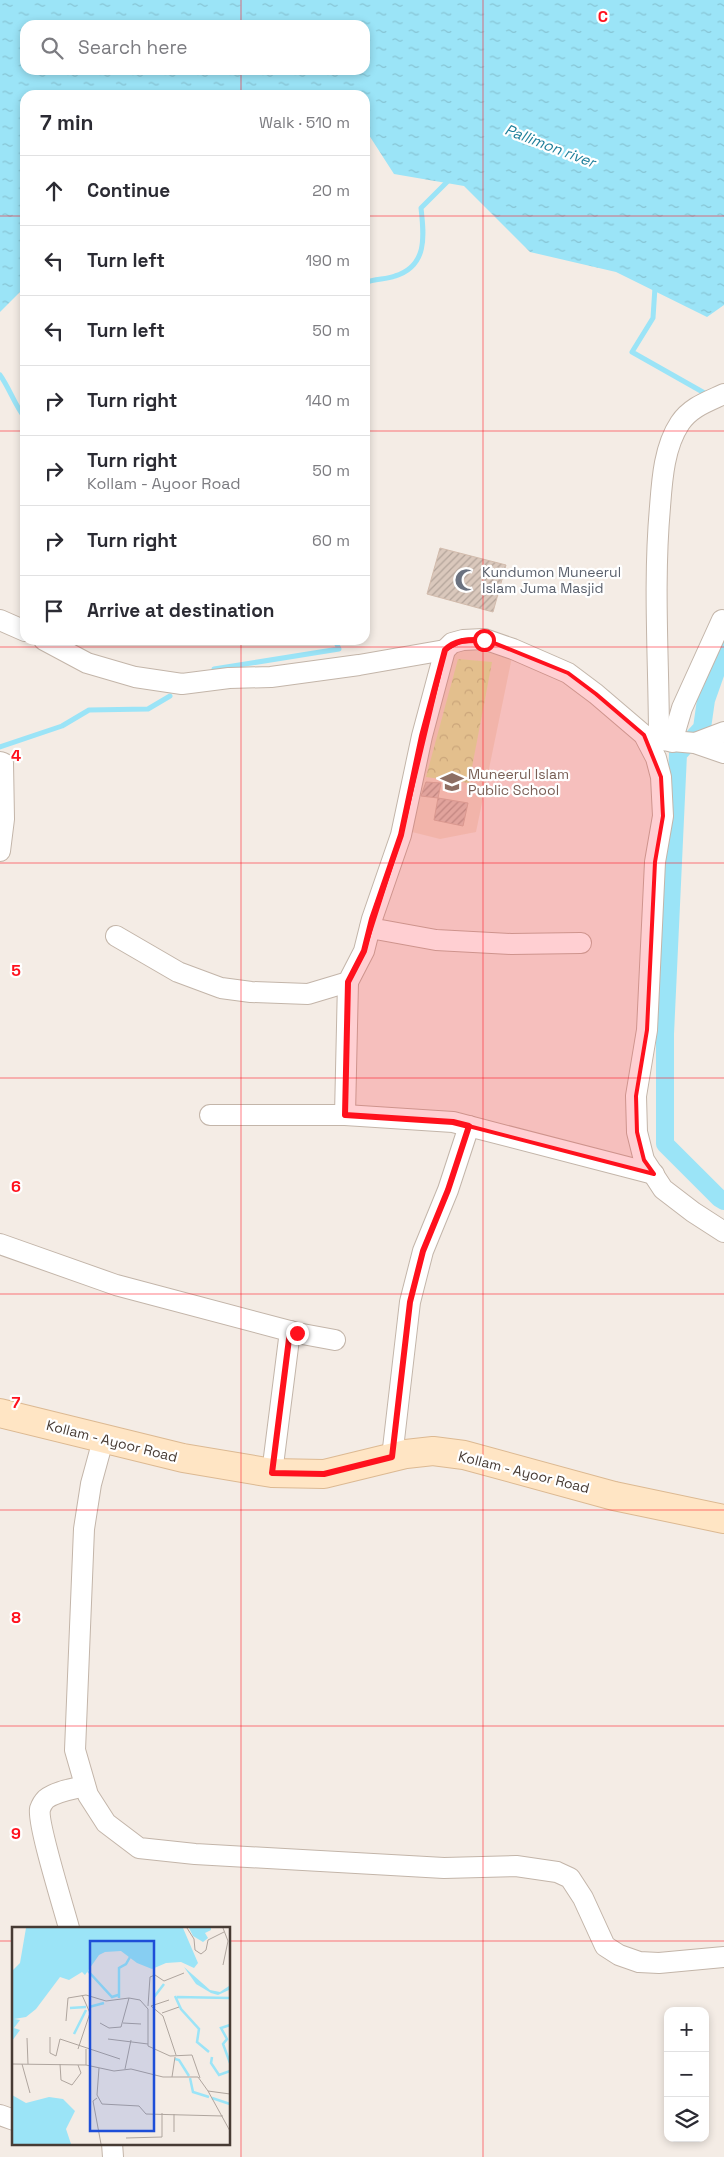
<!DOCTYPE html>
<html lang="en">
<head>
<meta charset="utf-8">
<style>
	:root { --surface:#fff; --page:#f2f2f3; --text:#2b2b33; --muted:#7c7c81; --line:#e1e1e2 }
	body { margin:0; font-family:"Space Grotesk",sans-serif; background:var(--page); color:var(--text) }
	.controls { position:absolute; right:15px; bottom:15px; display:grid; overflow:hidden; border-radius:10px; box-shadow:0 2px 8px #0003 }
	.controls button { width:45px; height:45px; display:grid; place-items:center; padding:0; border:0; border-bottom:1px solid var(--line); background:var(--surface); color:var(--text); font:25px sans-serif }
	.stop { position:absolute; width:15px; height:15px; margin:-11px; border:4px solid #ff111d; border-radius:50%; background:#fff }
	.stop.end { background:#ff111d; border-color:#fff; box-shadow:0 1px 5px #0008 }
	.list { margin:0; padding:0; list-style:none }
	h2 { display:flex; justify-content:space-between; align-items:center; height:65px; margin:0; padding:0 20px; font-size:21px }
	h2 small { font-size:16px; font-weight:400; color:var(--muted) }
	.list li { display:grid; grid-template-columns:32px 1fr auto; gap:15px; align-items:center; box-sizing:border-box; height:70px; padding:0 20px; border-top:1px solid var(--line) }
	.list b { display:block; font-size:19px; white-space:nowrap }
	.list p { margin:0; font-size:16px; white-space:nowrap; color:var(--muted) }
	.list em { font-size:16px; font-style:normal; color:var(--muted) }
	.icon { flex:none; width:28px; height:28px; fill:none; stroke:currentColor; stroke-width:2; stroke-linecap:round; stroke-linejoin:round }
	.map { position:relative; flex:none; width:724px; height:2157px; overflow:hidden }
	.search { position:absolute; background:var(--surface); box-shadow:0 2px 8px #0003; left:20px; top:20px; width:350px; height:55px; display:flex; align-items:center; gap:12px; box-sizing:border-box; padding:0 18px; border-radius:15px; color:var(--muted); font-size:19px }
	.panel { position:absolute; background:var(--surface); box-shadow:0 2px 8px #0003; left:20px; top:90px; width:350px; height:555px; border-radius:15px }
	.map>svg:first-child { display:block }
	.education { fill:#efdecd }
	.park { fill:url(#park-crowns) }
	.water { fill:url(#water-ripples); fill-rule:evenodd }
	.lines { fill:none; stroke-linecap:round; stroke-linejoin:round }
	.stream { stroke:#9be4f7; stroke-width:5 }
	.canal { stroke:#9be4f7; stroke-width:18 }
	.building { fill:url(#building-hatch); stroke:#d2bbac }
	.street-casing { stroke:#c3b5a9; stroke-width:22 }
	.secondary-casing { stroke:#dcb992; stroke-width:30 }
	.street { stroke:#fff; stroke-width:20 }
	.secondary { stroke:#ffe5c4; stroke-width:28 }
	.route { stroke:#ff111d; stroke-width:6 }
	.marked { fill:#ff111d; fill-opacity:0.2; stroke:#ff111d; stroke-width:4; stroke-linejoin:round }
	.grid { fill:none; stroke:#ff111d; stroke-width:1; stroke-opacity:0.55 }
	.labels { text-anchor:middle; stroke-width:4.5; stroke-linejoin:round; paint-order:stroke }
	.worship-label { font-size:14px; fill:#5b616d; stroke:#fff; text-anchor:start }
	.education-label { font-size:14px; fill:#785e54; stroke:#fff; text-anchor:start }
	.street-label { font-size:14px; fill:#473b34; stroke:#fff }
	.water-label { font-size:15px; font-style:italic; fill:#1f7f9a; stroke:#fff }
	.inset-river { fill:none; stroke:#9be4f7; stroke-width:2.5 }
	.inset-road { fill:none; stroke:#afa59e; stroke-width:1 }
	.view { fill:#1d4ed8; fill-opacity:0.15; stroke:#1d4ed8; stroke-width:2.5 }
	.inset-edge { fill:none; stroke:#473b34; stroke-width:2.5 }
	.grid-label { font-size:16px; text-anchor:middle; font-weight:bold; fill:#ff111d; stroke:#fff; stroke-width:4.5; stroke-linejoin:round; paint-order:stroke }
</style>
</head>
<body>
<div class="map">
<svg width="724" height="2157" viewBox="0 0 724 2157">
	<defs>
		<pattern id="park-crowns" width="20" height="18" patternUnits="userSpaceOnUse" patternTransform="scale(1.25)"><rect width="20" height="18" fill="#dceca9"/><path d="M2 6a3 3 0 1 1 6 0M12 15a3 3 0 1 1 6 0" fill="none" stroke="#becb92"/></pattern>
		<pattern id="water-ripples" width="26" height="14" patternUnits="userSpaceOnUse" patternTransform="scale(1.25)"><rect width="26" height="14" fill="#9be4f7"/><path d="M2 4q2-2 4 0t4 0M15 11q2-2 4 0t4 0" fill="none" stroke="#87c4d4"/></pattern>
		<pattern id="building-hatch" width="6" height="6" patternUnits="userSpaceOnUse" patternTransform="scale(1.25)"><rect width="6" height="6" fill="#dac8bc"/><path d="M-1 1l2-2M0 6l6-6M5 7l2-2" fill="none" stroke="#b3a49a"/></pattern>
	</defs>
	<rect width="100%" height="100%" fill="#f4ece5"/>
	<path class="education" d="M469 650 498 652 512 657 476 832 440 839 408 831 453 652Z"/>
	<path class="park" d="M458 659 492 662 469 783 426 777Z"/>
	<path class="water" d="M0 0H724V305L707 317 616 272 530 252 464 186 394 174 365 129V95H25V287L0 312ZM25 25H365V70H25Z"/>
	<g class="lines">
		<g class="stream">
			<path d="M365 283C375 278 385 280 395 276 428 266 424 235 421 208L450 179"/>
			<path d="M655 287 653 318 632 352 708 395"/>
			<path d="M0 375C10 389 14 404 25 418"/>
			<path d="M214 669 339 649 335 640"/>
			<path d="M0 747 62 726 89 710 148 709 170 696"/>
		</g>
		<path class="canal" d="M724 649 706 700 702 728 678 754 665 1034V1144L719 1198 724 1201"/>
	</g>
	<g class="building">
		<path d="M440 548 506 565 493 612 427 594Z"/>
		<path d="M426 782 441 783 438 798 421 796Z"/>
		<path d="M438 798 468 803 463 826 434 820Z"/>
	</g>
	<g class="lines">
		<defs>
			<g id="street">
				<path d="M0 620 25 631"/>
				<path d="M44 640 87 663 135 677 182 684 229 678 271 677 359 665 445 650"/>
				<path d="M659 740C659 662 653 585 660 507 662 480 664 447 680 423 691 407 707 402 724 394"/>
				<path d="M660 740 695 743 724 753"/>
				<path d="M672 742 682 708 722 620"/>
				<path d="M695 743 724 732"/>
				<path d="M0 762 3 763 4 819 0 851"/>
				<path d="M370 928 436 940 511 944 581 943"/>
				<path d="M116 936 178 972 221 988 251 992 308 994 348 982 364 951 372 919 401 835 422 736 445 650 452 643 463 640 484 639 513 649 568 673 596 694 644 735 656 758 661 777 663 816 655 862 647 1030 636 1096 637 1132 644 1160 663 1189 693 1212 724 1232"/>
				<path d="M210 1115H345L453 1122 654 1174"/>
				<path d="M345 1115 348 982"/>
				<path d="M0 1244 116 1285 297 1333 335 1340"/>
				<path d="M103 1440 91 1484 84 1529 75 1750 88 1795 106 1823 139 1848 195 1854 444 1868 516 1866 557 1872 570 1878 583 1898 605 1946 619 1955 639 1962 659 1963 724 1957"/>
				<path d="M392 1457 410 1302 423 1251 448 1190 469 1126"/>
				<path d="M272 1473 290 1331"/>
				<path d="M69 1928C64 1909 37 1823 40 1809 41 1806 44 1801 46 1799 56 1791 73 1789 85 1786"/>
				<path d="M0 2115 14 2120"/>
				<path d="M112 2143 113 2157"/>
			</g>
			<path id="secondary" d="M0 1413 183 1458 272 1473 324 1474 406 1454 433 1451 464 1455 614 1496 724 1519"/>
		</defs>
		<use href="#street" class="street-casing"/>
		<use href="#secondary" class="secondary-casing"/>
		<use href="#street" class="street"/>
		<use href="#secondary" class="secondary"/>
	</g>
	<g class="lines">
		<path class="route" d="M297 1333 290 1331 272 1473 324 1474 392 1457 410 1302 423 1251 448 1190 469 1126 453 1122 345 1115 348 982 364 951 372 919 401 835 422 736 445 650C456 639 469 640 484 640"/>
	</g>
	<path class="marked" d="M484 639 568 673 596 694 644 735 661 777 663 816 655 862 647 1030 636 1096 637 1132 644 1160 654 1174 453 1122 345 1115 348 982 364 951 401 835 445 650 463 640Z"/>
	<path class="grid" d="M241 0V25M483 0V2157M241 70V95M0 216H25M365 216H724M0 431H25M365 431H724M241 640V2157M0 647H724M0 863H724M0 1078H724M0 1294H724M0 1510H724M0 1726H724M0 1941H14M229 1941H724"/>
	<defs>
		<symbol id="mosque-bare" viewBox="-9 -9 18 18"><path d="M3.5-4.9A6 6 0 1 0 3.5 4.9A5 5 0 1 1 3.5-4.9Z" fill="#6b7280" stroke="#fff" stroke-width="2.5" paint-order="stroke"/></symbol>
		<symbol id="school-bare" viewBox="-9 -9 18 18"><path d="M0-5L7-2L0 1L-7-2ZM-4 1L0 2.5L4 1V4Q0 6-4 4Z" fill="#8d6e63" stroke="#fff" stroke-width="2.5" paint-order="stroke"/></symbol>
	</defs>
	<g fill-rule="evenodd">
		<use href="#mosque-bare" x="450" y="564" width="32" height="32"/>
		<use href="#school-bare" x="436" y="766" width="32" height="32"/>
	</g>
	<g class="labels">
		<g class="worship-label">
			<text x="482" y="577">Kundumon Muneerul<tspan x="482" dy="16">Islam Juma Masjid</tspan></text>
		</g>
		<g class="education-label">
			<text x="468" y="779">Muneerul Islam<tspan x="468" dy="16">Public School</tspan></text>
		</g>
		<g class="street-label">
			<text transform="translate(112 1441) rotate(14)" y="5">Kollam - Ayoor Road</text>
			<text transform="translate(524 1472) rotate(14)" y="5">Kollam - Ayoor Road</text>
		</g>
		<g class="water-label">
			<text transform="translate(550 146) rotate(21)" y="5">Pallimon river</text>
		</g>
	</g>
	<g transform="translate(12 1927)">
		<rect width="218" height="218" fill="#f4ece5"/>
		<path d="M14 1H171L186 36 182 41 169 35 154 36 140 42 125 36 109 24 93 25 87 28 73 48 70 45 57 53 48 50 24 82 14 90 2 92 8 93 2 101 8 103 0 114V44L8 36ZM177 1H199V3L193 6 196 11 191 15 181 9ZM172 40 198 63 208 65 217 59V63L206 68 199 66 184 57ZM0 168 14 176 37 170 51 172 63 184 54 202 59 217H0Z" fill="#9be4f7"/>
		<path class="inset-river" d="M76 44 100 70 106 68M163 69 169 82 187 102 185 115 197 125M142 70 152 57M165 70 218 71M107 71V41L114 37 118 30M77 80 92 76M58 81 74 80M218 98 209 101 215 112 211 117 218 136M62 107 74 83M200 130 199 136 207 148 218 144M163 132 167 133 177 149M178 151 181 165 197 170M200 171 218 177"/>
		<path class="inset-road" d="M175 1 182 12 183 23 189 27 194 23 196 13 212 5M211 1 216 14 211 38M136 79 138 50 143 48 152 54 172 46M139 79 151 89 164 128M139 79 157 73M150 86 167 80M54 94 56 71 74 68 94 74 117 71M88 96 97 101 109 100 117 71 128 73 136 82V119L158 129 180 128 188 151M111 96 129 97M38 110V126L44 129 48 112 108 132M15 111 16 137M96 112 136 117M66 122 78 86 70 68M0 137 74 138 102 144 119 142 151 150H186L196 164 218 167M10 137 18 166M48 137 49 153 60 158 69 146 66 138M74 138V122M87 141 85 168 90 177 127 179 134 187 211 189M113 142 119 113M160 150 163 130M196 164 218 204M85 171 81 174 89 217M162 205V187M114 211 150 210V186"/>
		<path class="view" d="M78 14H142V204H78Z"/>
		<rect width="218" height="218" class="inset-edge"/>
	</g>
	<g class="grid-label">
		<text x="603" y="22">C</text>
		<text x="16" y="761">4</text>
		<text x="16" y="976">5</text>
		<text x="16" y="1192">6</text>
		<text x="16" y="1408">7</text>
		<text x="16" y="1623">8</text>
		<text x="16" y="1839">9</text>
	</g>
</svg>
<div class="controls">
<button>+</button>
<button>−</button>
<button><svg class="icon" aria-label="layers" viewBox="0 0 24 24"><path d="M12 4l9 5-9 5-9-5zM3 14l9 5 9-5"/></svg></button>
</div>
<div class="stop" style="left:484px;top:640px"></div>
<div class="stop end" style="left:297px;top:1333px"></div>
<div class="search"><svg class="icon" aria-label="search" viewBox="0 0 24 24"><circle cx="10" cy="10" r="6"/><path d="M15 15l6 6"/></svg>Search here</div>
<section class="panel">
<h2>7 min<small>Walk · 510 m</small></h2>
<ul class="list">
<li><svg class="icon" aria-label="ahead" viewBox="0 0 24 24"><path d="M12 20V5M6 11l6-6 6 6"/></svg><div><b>Continue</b></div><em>20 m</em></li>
<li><svg class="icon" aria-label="left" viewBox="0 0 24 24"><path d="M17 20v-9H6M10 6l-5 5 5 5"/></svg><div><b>Turn left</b></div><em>190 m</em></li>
<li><svg class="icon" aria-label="left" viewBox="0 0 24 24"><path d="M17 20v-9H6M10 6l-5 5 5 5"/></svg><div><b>Turn left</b></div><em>50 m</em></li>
<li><svg class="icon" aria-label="right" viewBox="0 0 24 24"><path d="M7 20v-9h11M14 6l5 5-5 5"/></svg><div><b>Turn right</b></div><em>140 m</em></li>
<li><svg class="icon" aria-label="right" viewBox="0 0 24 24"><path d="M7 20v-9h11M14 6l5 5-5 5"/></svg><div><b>Turn right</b><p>Kollam - Ayoor Road</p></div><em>50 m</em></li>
<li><svg class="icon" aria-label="right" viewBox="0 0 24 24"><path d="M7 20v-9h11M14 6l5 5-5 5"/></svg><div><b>Turn right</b></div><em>60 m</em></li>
<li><svg class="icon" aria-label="arrive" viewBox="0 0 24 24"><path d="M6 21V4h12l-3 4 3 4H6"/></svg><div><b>Arrive at destination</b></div></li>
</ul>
</section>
</div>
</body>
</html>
